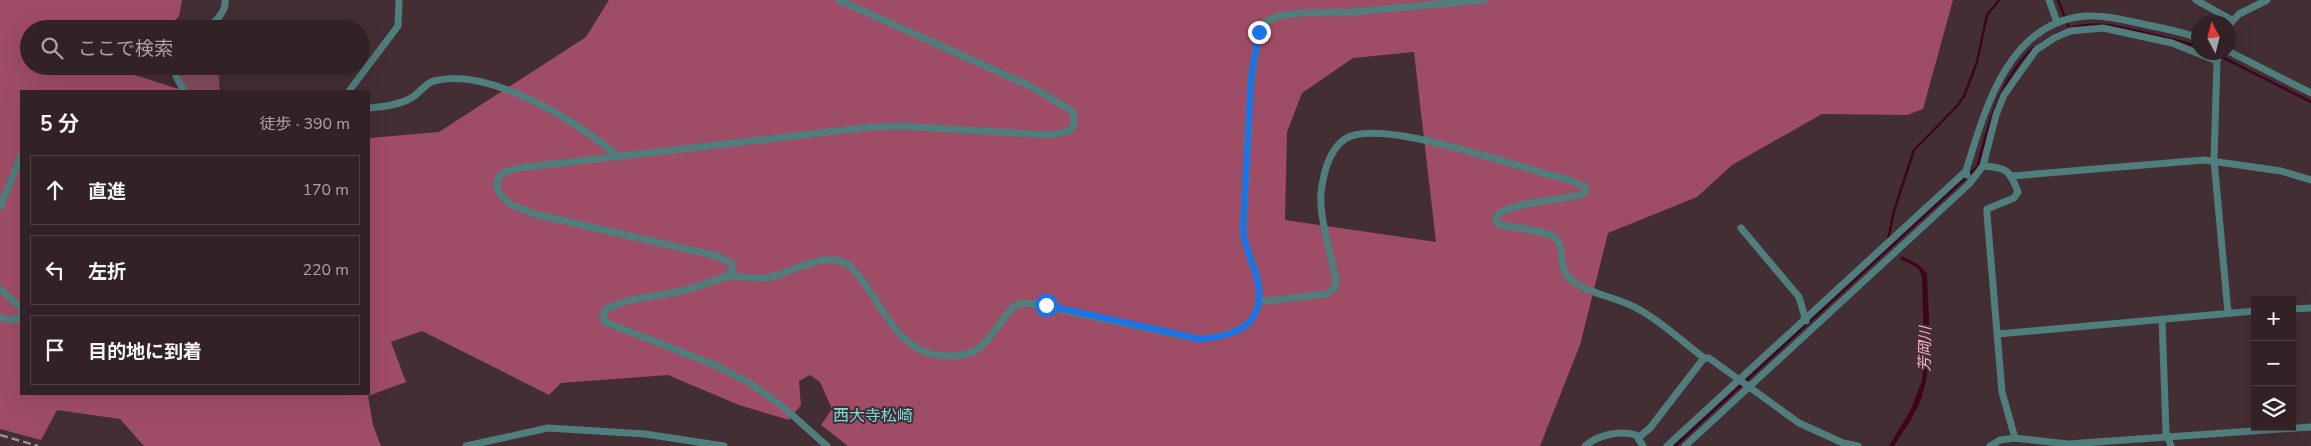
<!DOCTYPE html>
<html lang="ja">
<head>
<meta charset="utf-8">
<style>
	:root { --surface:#322226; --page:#3d2f32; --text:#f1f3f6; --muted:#a8a4a7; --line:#4d3f43 }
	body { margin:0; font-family:"Nunito Sans","Noto Sans JP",sans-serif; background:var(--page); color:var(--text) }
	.controls { position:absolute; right:15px; bottom:15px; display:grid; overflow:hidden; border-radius:0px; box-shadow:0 5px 20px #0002 }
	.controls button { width:45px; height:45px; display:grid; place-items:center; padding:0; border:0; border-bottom:1px solid var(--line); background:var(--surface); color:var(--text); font:25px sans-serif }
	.compass { position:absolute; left:2191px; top:15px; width:45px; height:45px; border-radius:50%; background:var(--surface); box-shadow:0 5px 20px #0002; rotate:353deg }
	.stop { position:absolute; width:15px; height:15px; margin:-11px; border:4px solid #1a73e8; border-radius:50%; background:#fff }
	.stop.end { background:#1a73e8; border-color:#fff; box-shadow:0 1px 5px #0008 }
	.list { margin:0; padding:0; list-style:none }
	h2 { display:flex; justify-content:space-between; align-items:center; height:65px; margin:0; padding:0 20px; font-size:21px }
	h2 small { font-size:16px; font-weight:400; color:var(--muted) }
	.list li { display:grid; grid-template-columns:32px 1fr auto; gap:15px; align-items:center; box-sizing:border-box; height:70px; margin:0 10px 10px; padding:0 10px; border:1px solid var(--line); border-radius:0px }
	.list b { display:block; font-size:19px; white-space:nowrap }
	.list em { font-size:16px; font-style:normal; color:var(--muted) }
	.icon { flex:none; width:28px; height:28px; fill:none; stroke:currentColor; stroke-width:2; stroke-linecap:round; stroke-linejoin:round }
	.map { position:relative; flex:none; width:2311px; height:446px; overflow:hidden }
	.search { position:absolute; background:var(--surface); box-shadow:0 5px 20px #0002; left:20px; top:20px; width:350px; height:55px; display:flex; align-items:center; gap:12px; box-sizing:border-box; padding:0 18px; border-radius:28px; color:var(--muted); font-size:19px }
	.panel { position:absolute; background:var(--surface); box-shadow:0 5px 20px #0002; left:20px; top:90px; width:350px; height:305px; border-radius:0px }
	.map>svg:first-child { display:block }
	.green { fill:#824c5b }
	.forest { fill:#9f4d66; fill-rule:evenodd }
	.water { fill:#3e041c }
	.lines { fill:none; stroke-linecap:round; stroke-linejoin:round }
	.stream { stroke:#3e041c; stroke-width:2.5 }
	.minor { stroke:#507e7d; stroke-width:7 }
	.rail { stroke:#9f8e92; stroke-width:2.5; stroke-dasharray:8 4; stroke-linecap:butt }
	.route { stroke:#1a73e8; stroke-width:6 }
	.labels { text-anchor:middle; stroke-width:4; stroke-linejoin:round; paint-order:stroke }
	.water-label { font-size:15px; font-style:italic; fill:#fbb5c6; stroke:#432e33 }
	.quarter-label { font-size:16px; fill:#72dedd; stroke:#432e33 }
</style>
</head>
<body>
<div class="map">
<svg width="2311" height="446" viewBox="0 0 2311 446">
	<rect width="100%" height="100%" fill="#432e33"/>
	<path class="green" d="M183 66H218L220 91 185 90 180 77Z"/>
	<path class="forest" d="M0 0H182L179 16 166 29H29V66H131L125 72 185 91H21V394H369V138L439 132 586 37 609 0H1953L1923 109 1907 115 1822 114 1732 165 1697 197 1608 233 1580 345 1540 446H848L821 425 832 409 820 382 810 375 799 381 801 405 789 420 739 405 668 375 561 383 549 395 422 331 391 342 406 382 368 396 373 425 381 446H144L120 419 57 410 41 440 0 429ZM1414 52 1436 242 1285 220 1287 132 1302 93 1353 58Z"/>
	<path class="water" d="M1902 256 1919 265 1927 273C1928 309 1934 362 1922 396 1916 414 1904 430 1894 446H1889L1910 411 1922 381 1924 356 1922 276 1918 268 1900 259Z"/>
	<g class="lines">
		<g class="stream">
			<path d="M2058 0 2069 28"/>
			<path d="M2041 43C2078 16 2108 24 2150 34 2166 38 2183 41 2198 47"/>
			<path d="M2212 52 2311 102"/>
			<path d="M1888 240 1894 211 1914 150 1957 106 1964 96 1977 62 1987 15 1999 0"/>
			<path d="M1675 446 1975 169 1978 165C1989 122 2001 78 2034 47"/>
		</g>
		<g class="minor">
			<path d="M2049 0 2057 22"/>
			<path d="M2196 0 2232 20"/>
			<path d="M2228 26 2239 14 2267 0"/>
			<path d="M208 29C215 21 227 11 225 0"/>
			<path d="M2228 51 2311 93"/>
			<path d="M2220 52 2217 61 2214 160 2228 313"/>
			<path d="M179 66 176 76 184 91"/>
			<path d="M349 91 398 26 399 0"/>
			<path d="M369 108C382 107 402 104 413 97 420 92 426 83 434 81 489 66 578 122 619 157"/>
			<path d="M1983 166C2007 168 2009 169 2018 192L2014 198 1987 209V214L2002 392 2015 438"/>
			<path d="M1967 175 1966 171C1985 109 2008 22 2086 16 2105 15 2124 20 2143 24 2161 28 2181 31 2198 38"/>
			<path d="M2012 176 2204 160 2281 171 2311 180"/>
			<path d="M0 207 21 156"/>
			<path d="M1741 228 1799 297 1806 321"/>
			<path d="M726 277 733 269 731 263 717 256 534 214 508 203 500 194 496 185C499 172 506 171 518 168L871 127 902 126 1048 135C1066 133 1079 132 1072 111L1030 86 839 0"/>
			<path d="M0 289 21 308"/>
			<path d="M1258 302 1326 294 1335 288 1336 280C1331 256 1319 216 1321 193 1323 175 1329 150 1345 139 1380 116 1520 169 1563 178L1586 187 1584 194C1566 199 1510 203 1499 214 1496 216 1496 217 1496 221L1500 225C1513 228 1546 230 1555 238 1569 251 1552 268 1577 284 1596 296 1621 298 1640 310 1663 323 1683 342 1704 358"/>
			<path d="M2292 309 2311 308"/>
			<path d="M0 317 7 320 19 319 21 316"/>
			<path d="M2162 319 2166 432 2171 446"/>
			<path d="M1998 334 2255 311"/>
			<path d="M1638 438 1650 428 1704 358H1709L1799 423 1843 443 1858 446"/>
			<path d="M466 446 548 428 645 434 724 446"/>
			<path d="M827 446 782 406 751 384 717 366 605 322 603 317 605 310C629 296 660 297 686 290 698 287 715 279 726 277 740 275 756 280 771 277 793 272 821 253 844 262 850 264 853 270 857 274 881 302 897 350 937 355 982 361 986 340 1011 309L1018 304 1028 303 1199 339C1243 335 1270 320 1255 271 1250 257 1245 246 1243 231L1251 78 1259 32 1264 23 1278 16 1301 13 1352 12 1484 0"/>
			<path d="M1585 446C1598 435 1619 430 1636 435L1643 446"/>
			<path d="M1667 446 1966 171"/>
			<path d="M1685 446 1969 184 1983 166 1996 115 2004 95 2036 50 2054 38 2070 31 2103 28 2172 43 2217 61"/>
			<path d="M1990 446 2000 440 2015 438 2068 444 2311 427"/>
		</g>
		<path class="rail" d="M0 435 38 446"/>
	</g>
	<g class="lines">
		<path class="route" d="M1046 305 1200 339C1243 336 1270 320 1255 271 1250 257 1245 246 1243 231L1251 78 1259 32"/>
	</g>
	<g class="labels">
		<g class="water-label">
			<text transform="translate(1925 349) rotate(-89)" y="5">芳岡川</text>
		</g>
		<g class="quarter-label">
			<text x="873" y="421">西大寺松崎</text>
		</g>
	</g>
</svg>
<div class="controls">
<button>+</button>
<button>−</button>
<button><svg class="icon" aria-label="layers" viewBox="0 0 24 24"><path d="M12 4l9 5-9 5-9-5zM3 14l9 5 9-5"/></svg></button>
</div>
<svg class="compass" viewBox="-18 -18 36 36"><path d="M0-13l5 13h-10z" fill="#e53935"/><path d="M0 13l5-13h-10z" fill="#a8a4a7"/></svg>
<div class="stop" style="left:1046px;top:305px"></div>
<div class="stop end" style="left:1259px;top:32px"></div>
<div class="search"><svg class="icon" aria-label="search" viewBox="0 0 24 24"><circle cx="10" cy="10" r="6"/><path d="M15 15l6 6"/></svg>ここで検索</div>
<section class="panel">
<h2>5 分<small>徒歩 · 390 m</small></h2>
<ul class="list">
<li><svg class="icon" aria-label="ahead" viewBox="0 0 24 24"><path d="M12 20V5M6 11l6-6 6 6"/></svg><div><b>直進</b></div><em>170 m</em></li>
<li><svg class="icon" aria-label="left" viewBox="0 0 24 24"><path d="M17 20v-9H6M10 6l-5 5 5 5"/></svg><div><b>左折</b></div><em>220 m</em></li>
<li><svg class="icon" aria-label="arrive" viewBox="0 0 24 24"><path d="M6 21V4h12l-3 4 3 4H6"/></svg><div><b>目的地に到着</b></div></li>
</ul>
</section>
</div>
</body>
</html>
